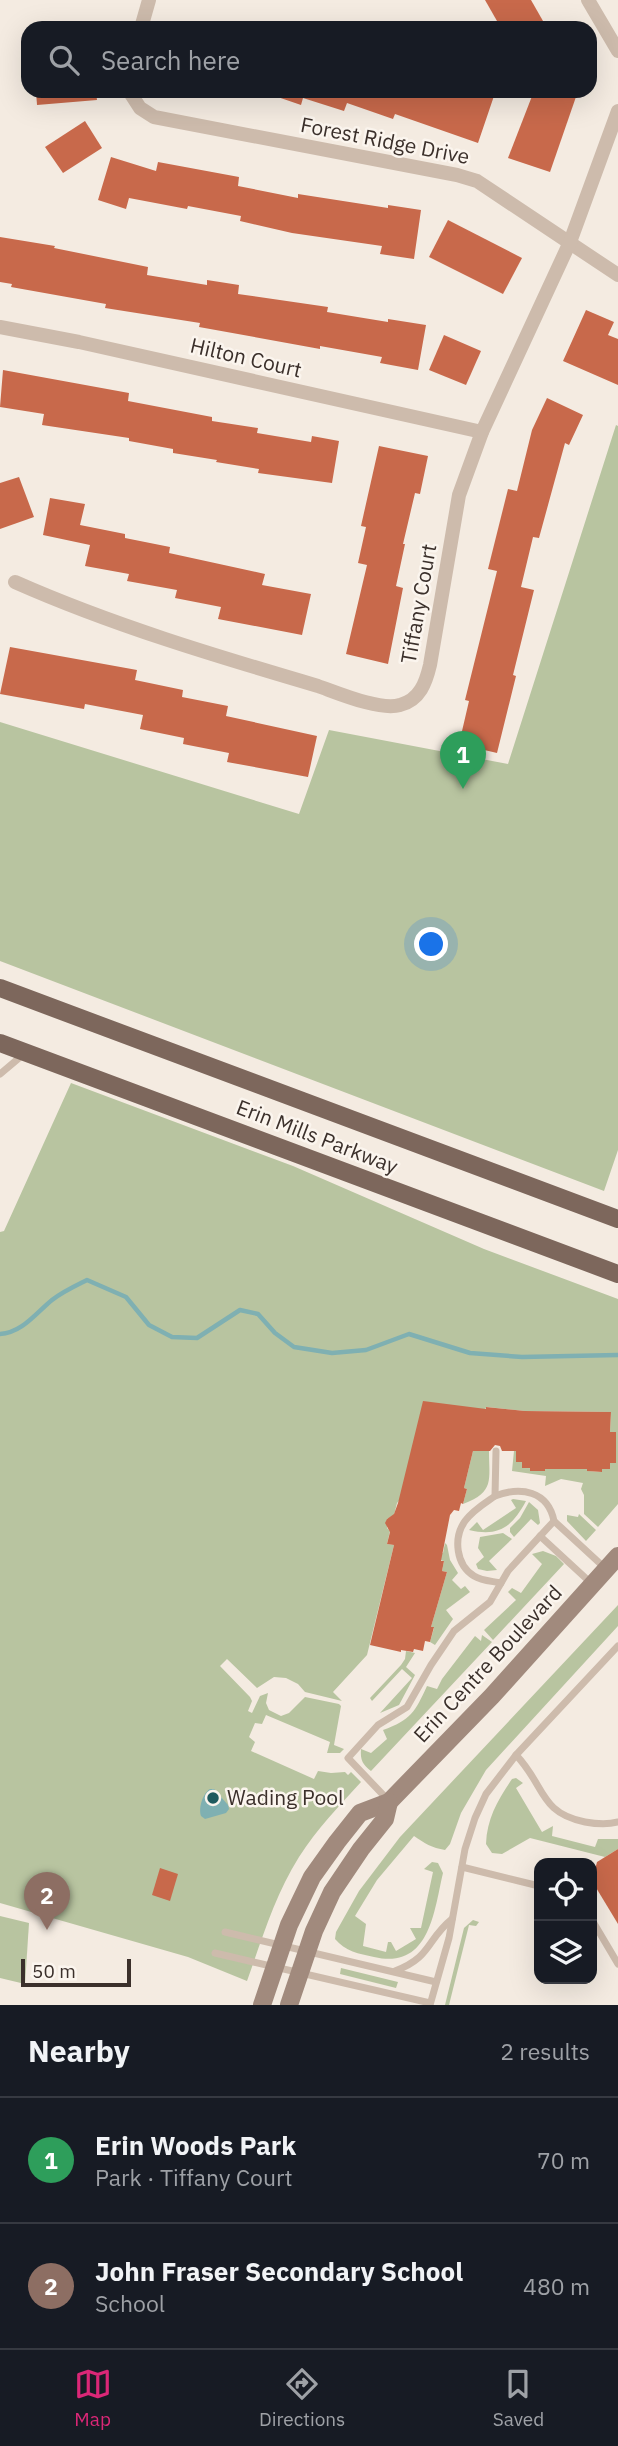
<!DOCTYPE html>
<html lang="en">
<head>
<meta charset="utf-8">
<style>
	:root { --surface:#171b24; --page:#242831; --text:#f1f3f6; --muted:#9ea1a6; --line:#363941; --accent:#db2777 }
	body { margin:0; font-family:"IBM Plex Sans",sans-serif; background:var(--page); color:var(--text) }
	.controls { position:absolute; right:21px; bottom:21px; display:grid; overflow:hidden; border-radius:14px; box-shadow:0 7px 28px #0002 }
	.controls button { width:63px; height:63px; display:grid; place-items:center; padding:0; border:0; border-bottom:2px solid var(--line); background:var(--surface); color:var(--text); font:35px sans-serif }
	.scale { position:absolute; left:21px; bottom:18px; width:110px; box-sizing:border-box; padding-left:7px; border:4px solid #3b302b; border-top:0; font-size:19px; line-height:24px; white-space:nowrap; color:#3b302b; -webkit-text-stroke:5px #fbf5ee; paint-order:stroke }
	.you { position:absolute; left:432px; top:945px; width:24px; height:24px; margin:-18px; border:5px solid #fff; border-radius:50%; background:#1a73e8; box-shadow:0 0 0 10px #1a73e833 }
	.badge { display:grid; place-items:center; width:46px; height:46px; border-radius:50%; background:var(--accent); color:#fff; font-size:23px; font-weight:700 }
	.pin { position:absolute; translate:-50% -58px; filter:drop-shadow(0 2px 4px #0008) }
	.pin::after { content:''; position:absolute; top:37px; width:24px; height:21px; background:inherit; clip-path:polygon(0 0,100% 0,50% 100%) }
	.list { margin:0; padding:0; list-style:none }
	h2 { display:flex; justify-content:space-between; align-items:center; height:91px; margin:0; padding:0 28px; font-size:30px }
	h2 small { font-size:23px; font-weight:400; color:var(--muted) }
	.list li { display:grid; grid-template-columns:46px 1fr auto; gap:21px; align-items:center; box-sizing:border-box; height:126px; padding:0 28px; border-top:2px solid var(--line) }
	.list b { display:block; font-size:26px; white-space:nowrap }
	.list p { margin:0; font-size:23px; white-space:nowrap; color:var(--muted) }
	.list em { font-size:23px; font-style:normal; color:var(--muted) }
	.icon { flex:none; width:38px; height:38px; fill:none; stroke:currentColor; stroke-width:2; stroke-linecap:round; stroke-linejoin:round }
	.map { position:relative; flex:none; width:618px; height:2005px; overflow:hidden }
	.search { position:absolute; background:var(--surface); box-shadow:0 7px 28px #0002; left:21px; right:21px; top:21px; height:77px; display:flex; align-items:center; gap:18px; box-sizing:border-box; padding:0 24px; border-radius:21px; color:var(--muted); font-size:26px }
	.sheet { height:343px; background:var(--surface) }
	nav { display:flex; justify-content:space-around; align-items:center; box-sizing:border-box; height:98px; border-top:2px solid var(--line); background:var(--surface); font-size:19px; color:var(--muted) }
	nav a { display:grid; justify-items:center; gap:4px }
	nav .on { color:var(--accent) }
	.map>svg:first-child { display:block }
	.green { fill:#b8c4a0 }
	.water { fill:#7fb0b2 }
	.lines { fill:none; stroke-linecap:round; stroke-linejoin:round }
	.stream { stroke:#7fb0b2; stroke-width:4.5 }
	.building { fill:#c8694b }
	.lane { stroke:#cdbbac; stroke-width:7 }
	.street { stroke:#cdbbac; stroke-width:14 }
	.secondary { stroke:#a18a7d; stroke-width:18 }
	.primary { stroke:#7d675c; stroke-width:18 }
	.poi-dot { fill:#1f5a5e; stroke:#fbf5ee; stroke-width:2.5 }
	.labels { text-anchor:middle; stroke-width:5; stroke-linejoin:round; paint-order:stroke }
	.street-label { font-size:21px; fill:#3b302b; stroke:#fbf5ee }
	.poi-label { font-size:21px; fill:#3b302b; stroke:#fbf5ee; text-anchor:start }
</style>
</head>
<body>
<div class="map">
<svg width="618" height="2005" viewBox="0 0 618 2005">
	<rect width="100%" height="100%" fill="#f4ebe1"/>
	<g class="green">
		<path d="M616 425 618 426V1150L604 1191 0 961V722L299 814 329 730 508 764Z"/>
		<path d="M71 1083 293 1166 484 1249 618 1299V1504L598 1527 584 1514V1495L581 1489 583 1483 561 1479 545 1486 546 1476 512 1471 514 1451H516V1462H522V1468L587 1469 588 1471 601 1472 602 1469H610V1463L616 1462V1433L610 1432 611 1412 525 1411 487 1407 397 1503 394 1515 387 1519V1528L390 1531 387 1544 394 1545 367 1655 333 1692 342 1701 305 1692 298 1684 286 1678 274 1677 257 1688 227 1659 220 1666 250 1697 252 1701 248 1711 252 1713 260 1696 268 1693 266 1703 269 1710 281 1716 289 1713 305 1697 339 1704 341 1706 334 1745 344 1749 340 1753H327L330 1742 266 1715 262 1724 255 1723 249 1737 255 1742 251 1751 314 1779 318 1771 331 1773 345 1772 348 1775 351 1772 361 1782C339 1806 317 1829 299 1857 275 1895 262 1939 247 1981L188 1957 0 1903V1232L4 1231Z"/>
		<path d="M473 1451H489C489 1480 495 1492 463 1504L467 1489 464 1488Z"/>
		<path d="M513 1499 526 1501C512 1527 499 1537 469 1530L477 1522 483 1530 516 1508 511 1500Z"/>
		<path d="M529 1502 538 1510 540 1523 538 1525 531 1519 514 1537 510 1532V1528L520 1518Z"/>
		<path d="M579 1514 596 1530 586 1541 567 1521V1515L578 1517Z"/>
		<path d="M503 1533 512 1539 489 1561 497 1570 487 1571 478 1569 476 1564 484 1557 478 1548 480 1537Z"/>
		<path d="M445 1543 447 1545 450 1560 458 1573 452 1580 461 1589 465 1586 470 1592 446 1610 453 1619 435 1645 430 1642 434 1628 431 1627 447 1572 442 1571 444 1561 435 1559V1552L443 1553Z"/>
		<path d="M543 1551 556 1556 564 1564 493 1640 484 1630 516 1600 508 1592 512 1588 521 1593 542 1564 532 1554Z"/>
		<path d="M618 1605V1626L486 1770 461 1813 450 1844 445 1850C432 1848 424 1843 414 1836L377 1880 355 1916 366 1924 363 1946 386 1952 388 1942H391L396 1951 416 1939 410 1928H421L433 1872 424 1869 432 1862 438 1863 443 1873C434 1911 430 1970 374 1957 359 1954 345 1951 335 1939L336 1932 359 1891 400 1837Z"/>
		<path d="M482 1635 492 1642 371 1771C363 1765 360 1760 361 1749L371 1753 387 1739 383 1730C411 1720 415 1712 427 1686L437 1689 442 1679 475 1636 481 1641Z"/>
		<path d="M406 1651 415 1653 406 1667 415 1675 399 1705 380 1713 412 1678 402 1669 372 1701 370 1698 401 1665 405 1659Z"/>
		<path d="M516 1778 523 1783 516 1788 542 1832 553 1826 552 1836 595 1847 598 1839H618V1849L605 1857 530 1838 502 1854 492 1853 486 1844C487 1818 498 1800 512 1779Z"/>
		<path d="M0 1916 29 1923 25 1984 0 1978Z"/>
		<path d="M473 1920 479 1922 476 1926 469 1925 449 2005H445L464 1928Z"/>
		<path d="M341 1968 398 1982 396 1988 340 1974Z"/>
	</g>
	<path class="water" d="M210 1789H214L228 1805 229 1809 226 1813 205 1819 201 1816C198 1808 203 1793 210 1789Z"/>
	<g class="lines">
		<path class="stream" d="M0 1334C22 1333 36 1313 52 1300 62 1292 75 1286 87 1280L126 1297 149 1325 172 1337 197 1338 240 1310 258 1314 275 1333 294 1347 332 1353 366 1350 409 1334 470 1353 522 1357 618 1355"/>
	</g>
	<g class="building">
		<path d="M485 0H531L547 28H501Z"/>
		<path d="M36 91H96L97 100 37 105Z"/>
		<path d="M267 91H489L495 93 478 143 395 114 393 119 347 103 344 111 303 98 301 105 266 93Z"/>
		<path d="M534 91H578L550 172 508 158Z"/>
		<path d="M85 121 102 148 63 173 45 147Z"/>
		<path d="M111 157 156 171 158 162 239 177 238 186 298 198V194L388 208V205L421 210 414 259 380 254 382 246 292 233 240 221 241 216 188 206 187 209 129 198 126 209 98 200Z"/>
		<path d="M448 220 522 258 503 294 429 257Z"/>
		<path d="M0 237 55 246 54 248 148 267 147 275 207 285V280L239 285 238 294 328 307 327 312 388 322V319L426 325 418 370 380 363 382 357 320 346V349L199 327 200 323 105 308 106 304 11 287 12 284 0 282Z"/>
		<path d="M586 310 614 322 608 335 618 339V385L563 361Z"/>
		<path d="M444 335 481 351 466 385 429 370Z"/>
		<path d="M3 370 129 393 128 401 212 417V421L258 428 257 433 311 442 312 436 339 441 332 483 258 473 259 469 216 462 217 460 173 453V449L129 441V438L42 425 44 414 0 407Z"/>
		<path d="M547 398 583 415 569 445 565 443 539 538 533 537 521 587 534 590 513 675 516 676 497 753 459 744 469 701 465 700 497 571 488 569 508 489 517 491 532 430Z"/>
		<path d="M379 446 428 456 420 494 415 493 403 544H405L396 586 403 588 388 664 346 654 367 565 358 563 366 527 361 526Z"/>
		<path d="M19 477 34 517 0 529V483Z"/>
		<path d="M50 498 85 504 80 525 125 534V538L170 547 169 553 265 574 262 585 311 594 302 635 218 619 221 607 175 598 177 590 127 581 129 574 85 566 90 545 43 535Z"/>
		<path d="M10 647 137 670 135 680 183 690 182 697 228 706 226 716 317 736 308 777 227 762 229 753 183 744 184 738 140 729 143 715 85 704 84 709 0 694Z"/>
		<path d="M423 1401 486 1409V1407L525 1411 611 1412 610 1432H616V1463H610V1469H602V1472L587 1471V1469H545V1471H530V1468H522V1462H516V1451H502L500 1446 495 1445 490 1451H473L464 1488 467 1489 463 1504 461 1503 459 1511 454 1510 450 1515 441 1561H444L442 1571 447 1572 431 1627H434L430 1642 425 1641 423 1651 414 1649 413 1652 401 1650V1652L370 1645 394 1545 387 1544 390 1532 385 1523 387 1519 394 1514 398 1503Z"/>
		<path d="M618 1849V1924L592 1881 597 1862Z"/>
		<path d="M160 1868 178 1874 170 1901 152 1895Z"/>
	</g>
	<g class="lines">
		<g class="lane">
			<path d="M0 1074 25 1053"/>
			<path d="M496 1451 495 1496C485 1503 473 1510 465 1521 453 1538 456 1565 474 1576 482 1581 492 1581 501 1583"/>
			<path d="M495 1496C521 1486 548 1491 554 1521L606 1569"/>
			<path d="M540 1536 591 1583"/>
			<path d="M516 1755C545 1785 539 1813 585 1822 596 1824 607 1825 618 1822"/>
			<path d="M388 1800 348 1758 378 1725 407 1707 431 1665 454 1631 490 1602 508 1571 554 1521"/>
			<path d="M462 1867 539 1886"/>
			<path d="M592 1920 618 1964"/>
			<path d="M225 1932 436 1982"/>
			<path d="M215 1953 430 2003"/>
			<path d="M395 1971C432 1957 426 1940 452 1919"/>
			<path d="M430 2005 449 1938 465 1849 475 1818 486 1794 516 1755 618 1646"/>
		</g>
		<g class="street">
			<path d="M588 0 618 51"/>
			<path d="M141 28 149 0"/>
			<path d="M129 91 140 108 154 117 457 175 477 181 618 275"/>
			<path d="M0 327 79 342 482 432"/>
			<path d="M15 582C112 625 216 656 318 686 338 693 380 711 400 705 420 700 426 682 430 665L459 495 482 432 570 242 618 111"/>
		</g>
		<g class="secondary">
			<path d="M262 2005 289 1925 312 1877 337 1842 360 1813 389 1802 492 1696 618 1556"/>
			<path d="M289 2005 314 1931 332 1892 361 1849 385 1819 389 1802"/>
		</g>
		<g class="primary">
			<path d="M0 988 618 1219"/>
			<path d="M0 1043 618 1274"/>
		</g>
	</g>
	<circle class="poi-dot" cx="213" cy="1798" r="7"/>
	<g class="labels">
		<g class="street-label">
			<text transform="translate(385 141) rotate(11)" y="7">Forest Ridge Drive</text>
			<text transform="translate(246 358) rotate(13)" y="7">Hilton Court</text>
			<text transform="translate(419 604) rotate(-80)" y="7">Tiffany Court</text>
			<text transform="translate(317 1137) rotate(21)" y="7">Erin Mills Parkway</text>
			<text transform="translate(488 1664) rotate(-47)" y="7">Erin Centre Boulevard</text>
		</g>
		<g class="poi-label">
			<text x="227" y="1805">Wading Pool</text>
		</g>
	</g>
</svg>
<div class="controls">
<button><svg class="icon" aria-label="locate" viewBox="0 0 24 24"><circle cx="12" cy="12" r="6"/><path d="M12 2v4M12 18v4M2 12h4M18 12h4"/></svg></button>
<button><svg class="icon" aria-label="layers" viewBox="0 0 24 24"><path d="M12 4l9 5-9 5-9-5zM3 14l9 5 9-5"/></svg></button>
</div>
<div class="scale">50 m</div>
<div class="you"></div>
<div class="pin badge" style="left:463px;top:789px;background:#2e9e5b">1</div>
<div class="pin badge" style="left:47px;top:1930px;background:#8d6e63">2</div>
<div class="search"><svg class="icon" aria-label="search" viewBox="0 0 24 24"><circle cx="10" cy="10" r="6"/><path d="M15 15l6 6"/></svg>Search here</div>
</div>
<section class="sheet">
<h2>Nearby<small>2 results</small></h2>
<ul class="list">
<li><span class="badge" style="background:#2e9e5b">1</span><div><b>Erin Woods Park</b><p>Park · Tiffany Court</p></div><em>70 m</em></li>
<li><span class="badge" style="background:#8d6e63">2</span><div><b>John Fraser Secondary School</b><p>School</p></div><em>480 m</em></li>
</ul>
</section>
<nav>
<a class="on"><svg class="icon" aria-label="map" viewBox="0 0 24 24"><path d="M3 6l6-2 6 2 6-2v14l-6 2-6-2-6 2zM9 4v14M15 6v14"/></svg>Map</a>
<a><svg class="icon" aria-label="directions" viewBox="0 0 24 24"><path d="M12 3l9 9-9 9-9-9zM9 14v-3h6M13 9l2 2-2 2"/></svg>Directions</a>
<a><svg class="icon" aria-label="saved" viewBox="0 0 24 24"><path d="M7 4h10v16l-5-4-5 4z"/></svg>Saved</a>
</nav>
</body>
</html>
